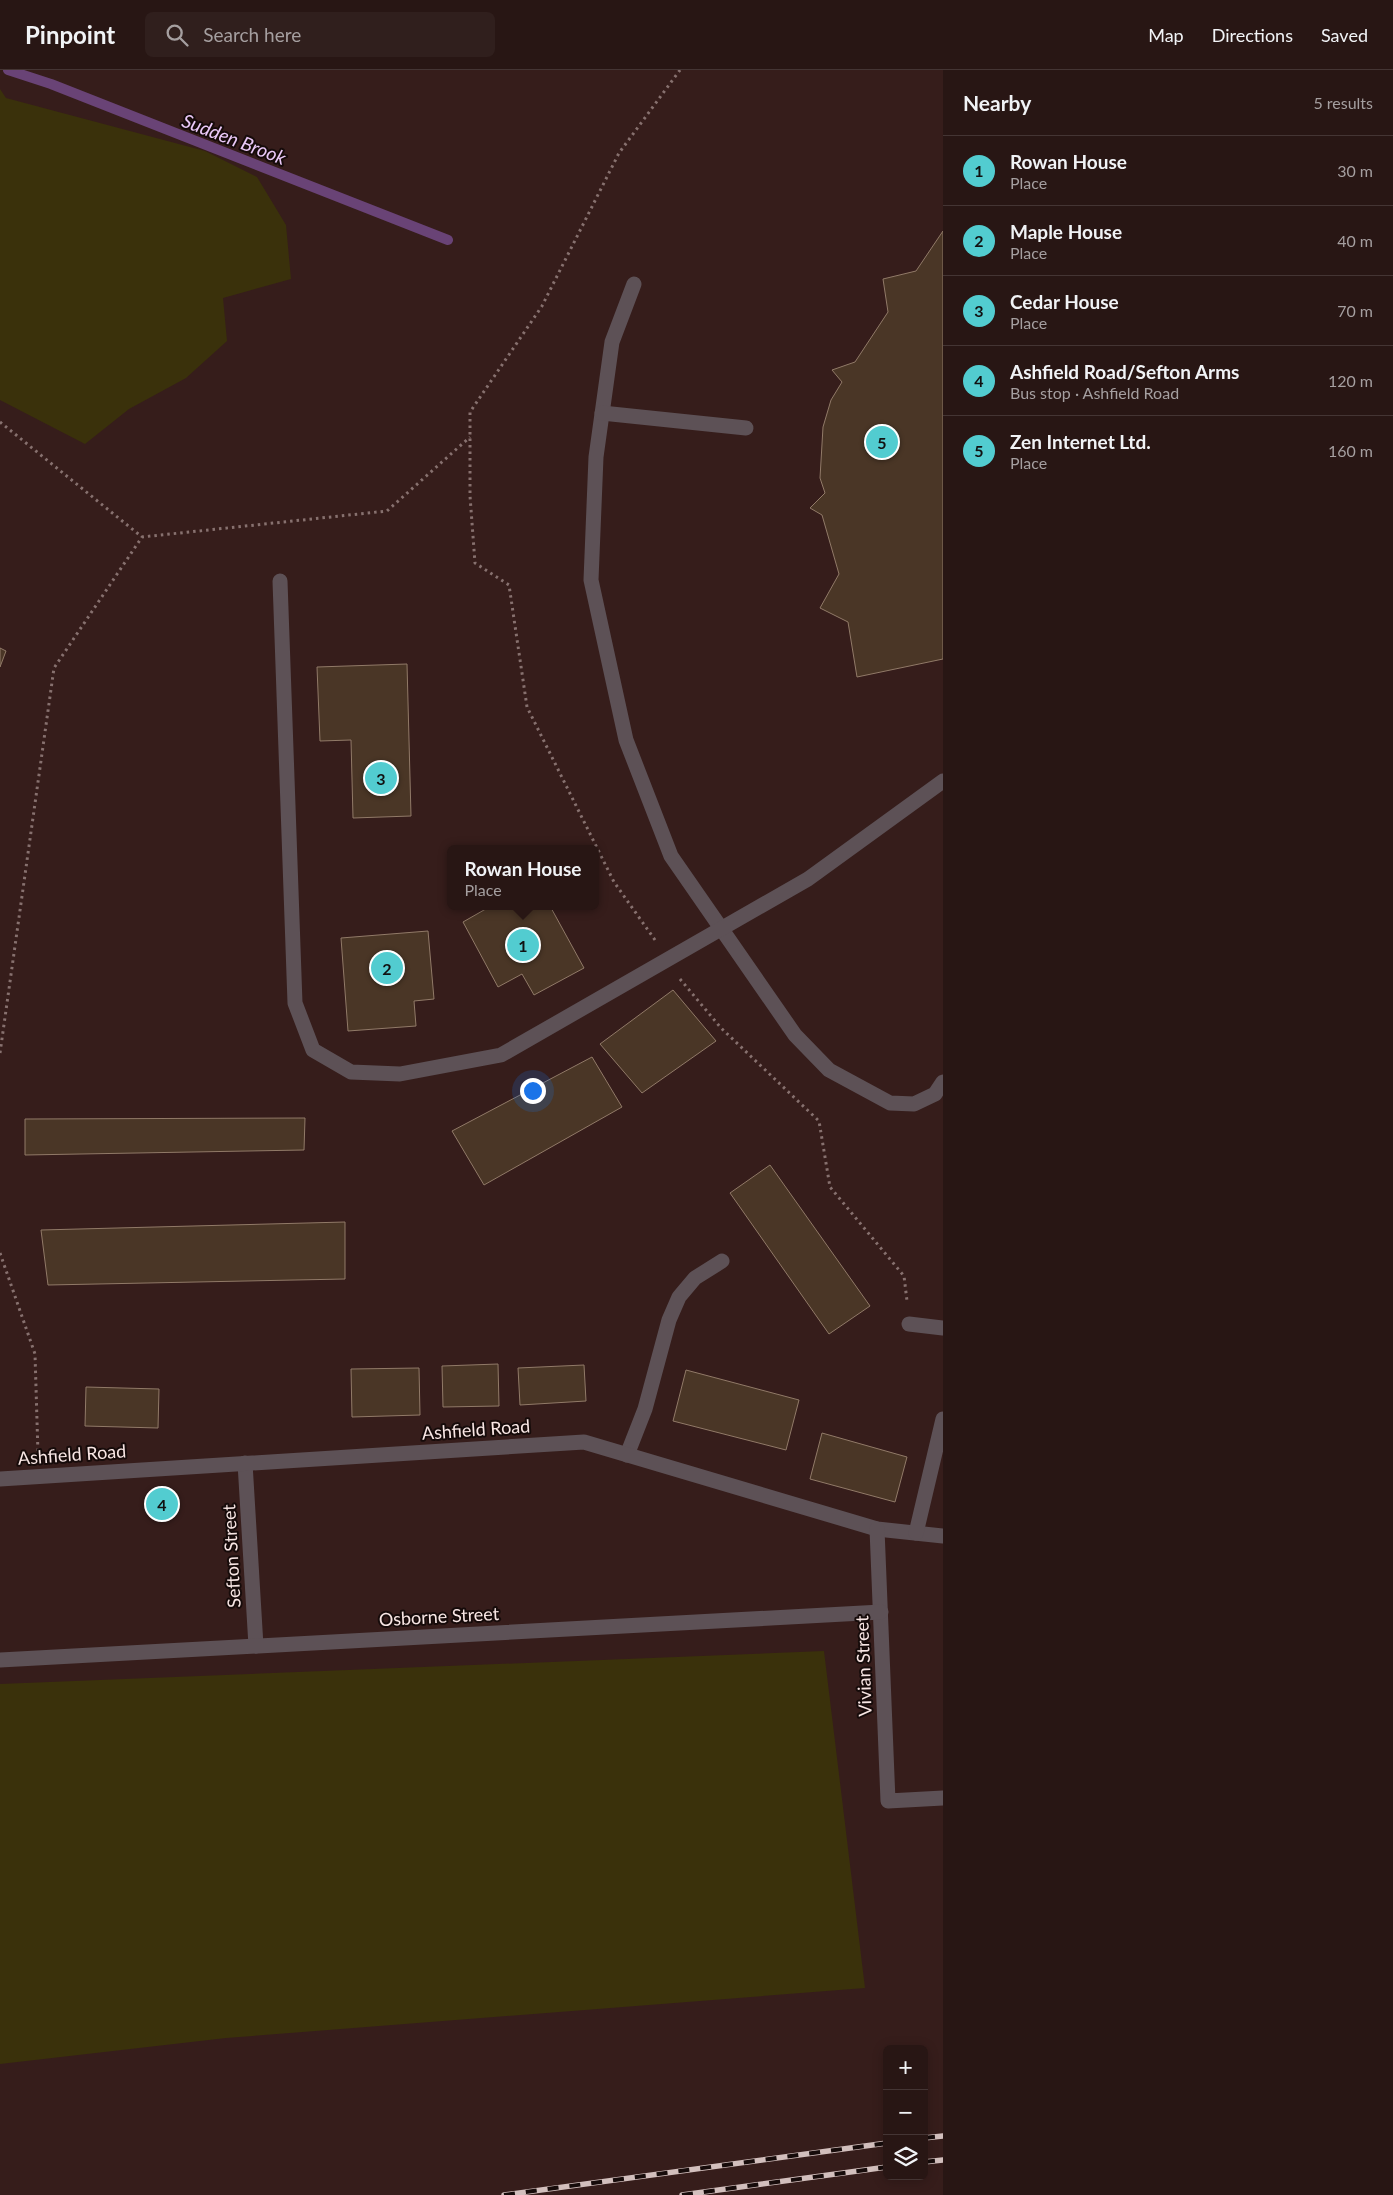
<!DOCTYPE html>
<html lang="en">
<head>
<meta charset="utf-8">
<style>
	:root { --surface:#281614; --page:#301f1d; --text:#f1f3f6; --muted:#a59fa0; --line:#443534; --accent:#52ccd0 }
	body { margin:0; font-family:Lato,sans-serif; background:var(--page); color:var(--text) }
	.controls { position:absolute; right:15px; bottom:15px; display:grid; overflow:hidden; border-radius:8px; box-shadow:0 2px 12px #0003 }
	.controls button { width:45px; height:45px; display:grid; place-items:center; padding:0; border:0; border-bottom:1px solid var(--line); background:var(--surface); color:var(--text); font:25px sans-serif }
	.you { position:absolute; left:532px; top:1020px; width:18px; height:18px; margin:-12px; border:4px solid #fff; border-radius:50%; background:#1a73e8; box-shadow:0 0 0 8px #1a73e833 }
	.badge { display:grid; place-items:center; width:32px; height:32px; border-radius:50%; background:var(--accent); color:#111; font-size:16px; font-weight:700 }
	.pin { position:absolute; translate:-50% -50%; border:2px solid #fff; box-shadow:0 1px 5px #0006 }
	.popup { position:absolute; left:447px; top:775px; width:152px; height:65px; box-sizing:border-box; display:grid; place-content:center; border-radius:8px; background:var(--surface); filter:drop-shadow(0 1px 4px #0005); font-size:16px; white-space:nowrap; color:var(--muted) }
	.popup b { font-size:19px; color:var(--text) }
	.popup::after { content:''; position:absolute; left:50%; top:100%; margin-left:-10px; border:10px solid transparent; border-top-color:var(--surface) }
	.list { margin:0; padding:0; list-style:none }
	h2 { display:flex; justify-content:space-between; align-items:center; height:65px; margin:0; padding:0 20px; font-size:21px }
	h2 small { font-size:16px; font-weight:400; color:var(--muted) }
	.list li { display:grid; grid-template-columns:32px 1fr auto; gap:15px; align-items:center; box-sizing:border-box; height:70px; padding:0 20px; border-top:1px solid var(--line) }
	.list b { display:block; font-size:19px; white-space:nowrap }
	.list p { margin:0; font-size:16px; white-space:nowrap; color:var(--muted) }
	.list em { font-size:16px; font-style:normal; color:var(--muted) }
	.icon { flex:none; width:28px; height:28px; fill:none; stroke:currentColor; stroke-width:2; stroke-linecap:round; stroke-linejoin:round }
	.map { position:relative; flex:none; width:943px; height:2125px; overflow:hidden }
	header { display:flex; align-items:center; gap:30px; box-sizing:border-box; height:70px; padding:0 25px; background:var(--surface); border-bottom:1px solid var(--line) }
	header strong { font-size:24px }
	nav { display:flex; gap:28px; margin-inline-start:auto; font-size:18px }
	.search { width:350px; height:45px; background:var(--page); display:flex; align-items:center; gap:12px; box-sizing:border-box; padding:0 18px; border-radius:8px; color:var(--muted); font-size:19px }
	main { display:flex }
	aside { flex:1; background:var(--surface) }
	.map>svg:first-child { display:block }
	.green { fill:#3a310b }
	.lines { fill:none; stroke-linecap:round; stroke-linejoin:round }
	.stream { stroke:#694376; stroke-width:10 }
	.building { fill:#4a3626; stroke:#917a68 }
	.path { stroke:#87716f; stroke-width:3; stroke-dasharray:2.5 4; stroke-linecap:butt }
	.minor { stroke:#5d5156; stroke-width:15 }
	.rail-casing { stroke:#d2bfbd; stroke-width:5.5 }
	.rail { stroke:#160b0a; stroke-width:4; stroke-dasharray:11; stroke-linecap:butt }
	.labels { text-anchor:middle; stroke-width:4; stroke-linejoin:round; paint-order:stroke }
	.street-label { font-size:18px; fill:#f8e6e4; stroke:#160b0a }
	.water-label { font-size:19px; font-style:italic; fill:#ebc9f8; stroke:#160b0a }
</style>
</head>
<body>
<header>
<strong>Pinpoint</strong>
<div class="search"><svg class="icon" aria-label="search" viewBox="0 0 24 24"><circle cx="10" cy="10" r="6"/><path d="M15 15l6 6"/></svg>Search here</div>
<nav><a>Map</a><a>Directions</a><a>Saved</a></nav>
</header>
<main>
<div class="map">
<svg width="943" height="2125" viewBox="0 0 943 2125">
	<rect width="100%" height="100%" fill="#361d1b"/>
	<g class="green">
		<path d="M0 19 6 28 205 81 257 107 286 155 291 209 223 228 227 271 186 308 129 339 85 374 0 330Z"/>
		<path d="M824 1581 865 1918 226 1968 0 1994V1614Z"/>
	</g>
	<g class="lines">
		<path class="stream" d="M8 0 51 14 448 170"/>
	</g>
	<g class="building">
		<path d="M943 161V589L857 607 848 552 820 538 839 504 822 445 810 438 825 423 820 408 823 357 831 330 842 312 832 300 855 292 888 242 883 209 916 201Z"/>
		<path d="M0 578 6 581 0 597Z"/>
		<path d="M407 594 411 746 353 748 351 670 320 671 317 597Z"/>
		<path d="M491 836H550L584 898 534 925 522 904 498 917 463 852Z"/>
		<path d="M428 861 434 929 414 931 416 956 348 961 341 868Z"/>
		<path d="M673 920 716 971 642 1023 600 974Z"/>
		<path d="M592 987 622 1037 484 1115 452 1061Z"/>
		<path d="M305 1048 304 1080 25 1085V1049Z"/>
		<path d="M770 1095 870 1236 829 1264 730 1123Z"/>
		<path d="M345 1152V1209L48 1215 41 1160Z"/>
		<path d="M498 1294 499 1336 443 1337 442 1296Z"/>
		<path d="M584 1295 586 1331 520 1335 518 1298Z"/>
		<path d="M419 1298 420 1345 352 1347 351 1299Z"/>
		<path d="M686 1300 799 1330 786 1380 673 1351Z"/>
		<path d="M86 1317 159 1319 158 1358 85 1356Z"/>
		<path d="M822 1363 907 1387 895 1432 810 1409Z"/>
	</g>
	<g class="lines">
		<g class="path">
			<path d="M0 352 142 467"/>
			<path d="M655 870 614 812 527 637 509 515 475 493 470 426V342L542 236 619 83 680 0"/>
			<path d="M680 909 721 958 819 1051 830 1117 904 1206 907 1231"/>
			<path d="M0 983 54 598 142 467 387 441 470 367"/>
			<path d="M0 1183 35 1284 38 1384"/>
		</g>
		<g class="minor">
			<path d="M634 214 612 272 596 387 591 510 626 670 671 786 795 965 829 1000 890 1033 914 1034 935 1024 943 1012"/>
			<path d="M602 343 746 358"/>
			<path d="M280 511 295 933 313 980 351 1002 400 1004 501 985 808 809 943 711"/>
			<path d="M909 1254 943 1258"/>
			<path d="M627 1385 645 1339 669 1250 679 1227 695 1208 722 1191"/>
			<path d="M245 1393 256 1576"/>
			<path d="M0 1409 584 1372 877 1459 943 1466"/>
			<path d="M877 1459 888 1731 943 1728"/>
			<path d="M916 1463 943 1349"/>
			<path d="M0 1590 881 1542"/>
		</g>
		<defs>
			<g id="rail">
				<path d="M924 2068 943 2066"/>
				<path d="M924 2092 943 2090"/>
				<path d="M504 2125 887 2073"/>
				<path d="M682 2125 887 2097"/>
			</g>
		</defs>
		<use href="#rail" class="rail-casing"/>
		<use href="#rail" class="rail"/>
	</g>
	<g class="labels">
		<g class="street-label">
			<text transform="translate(476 1360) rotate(-4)" y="6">Ashfield Road</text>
			<text transform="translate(72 1385) rotate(-4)" y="6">Ashfield Road</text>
			<text transform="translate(232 1486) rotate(-93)" y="6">Sefton Street</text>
			<text transform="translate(439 1547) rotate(-3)" y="6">Osborne Street</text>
			<text transform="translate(864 1596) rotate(-92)" y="6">Vivian Street</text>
		</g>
		<g class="water-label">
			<text transform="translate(234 69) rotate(21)" y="7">Sudden Brook</text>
		</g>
	</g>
</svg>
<div class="controls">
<button>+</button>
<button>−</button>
<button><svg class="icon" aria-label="layers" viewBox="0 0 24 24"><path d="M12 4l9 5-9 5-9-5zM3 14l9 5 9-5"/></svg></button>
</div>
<div class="you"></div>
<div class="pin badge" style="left:523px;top:875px">1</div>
<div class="popup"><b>Rowan House</b>Place</div>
<div class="pin badge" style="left:387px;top:898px">2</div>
<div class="pin badge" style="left:381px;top:708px">3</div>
<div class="pin badge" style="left:162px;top:1434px">4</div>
<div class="pin badge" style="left:882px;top:372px">5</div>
</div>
<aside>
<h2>Nearby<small>5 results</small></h2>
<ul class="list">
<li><span class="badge">1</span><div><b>Rowan House</b><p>Place</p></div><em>30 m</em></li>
<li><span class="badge">2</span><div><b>Maple House</b><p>Place</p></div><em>40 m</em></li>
<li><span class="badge">3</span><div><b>Cedar House</b><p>Place</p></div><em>70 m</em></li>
<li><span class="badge">4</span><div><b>Ashfield Road/Sefton Arms</b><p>Bus stop · Ashfield Road</p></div><em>120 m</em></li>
<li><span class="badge">5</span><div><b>Zen Internet Ltd.</b><p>Place</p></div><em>160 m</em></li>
</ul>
</aside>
</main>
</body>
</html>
